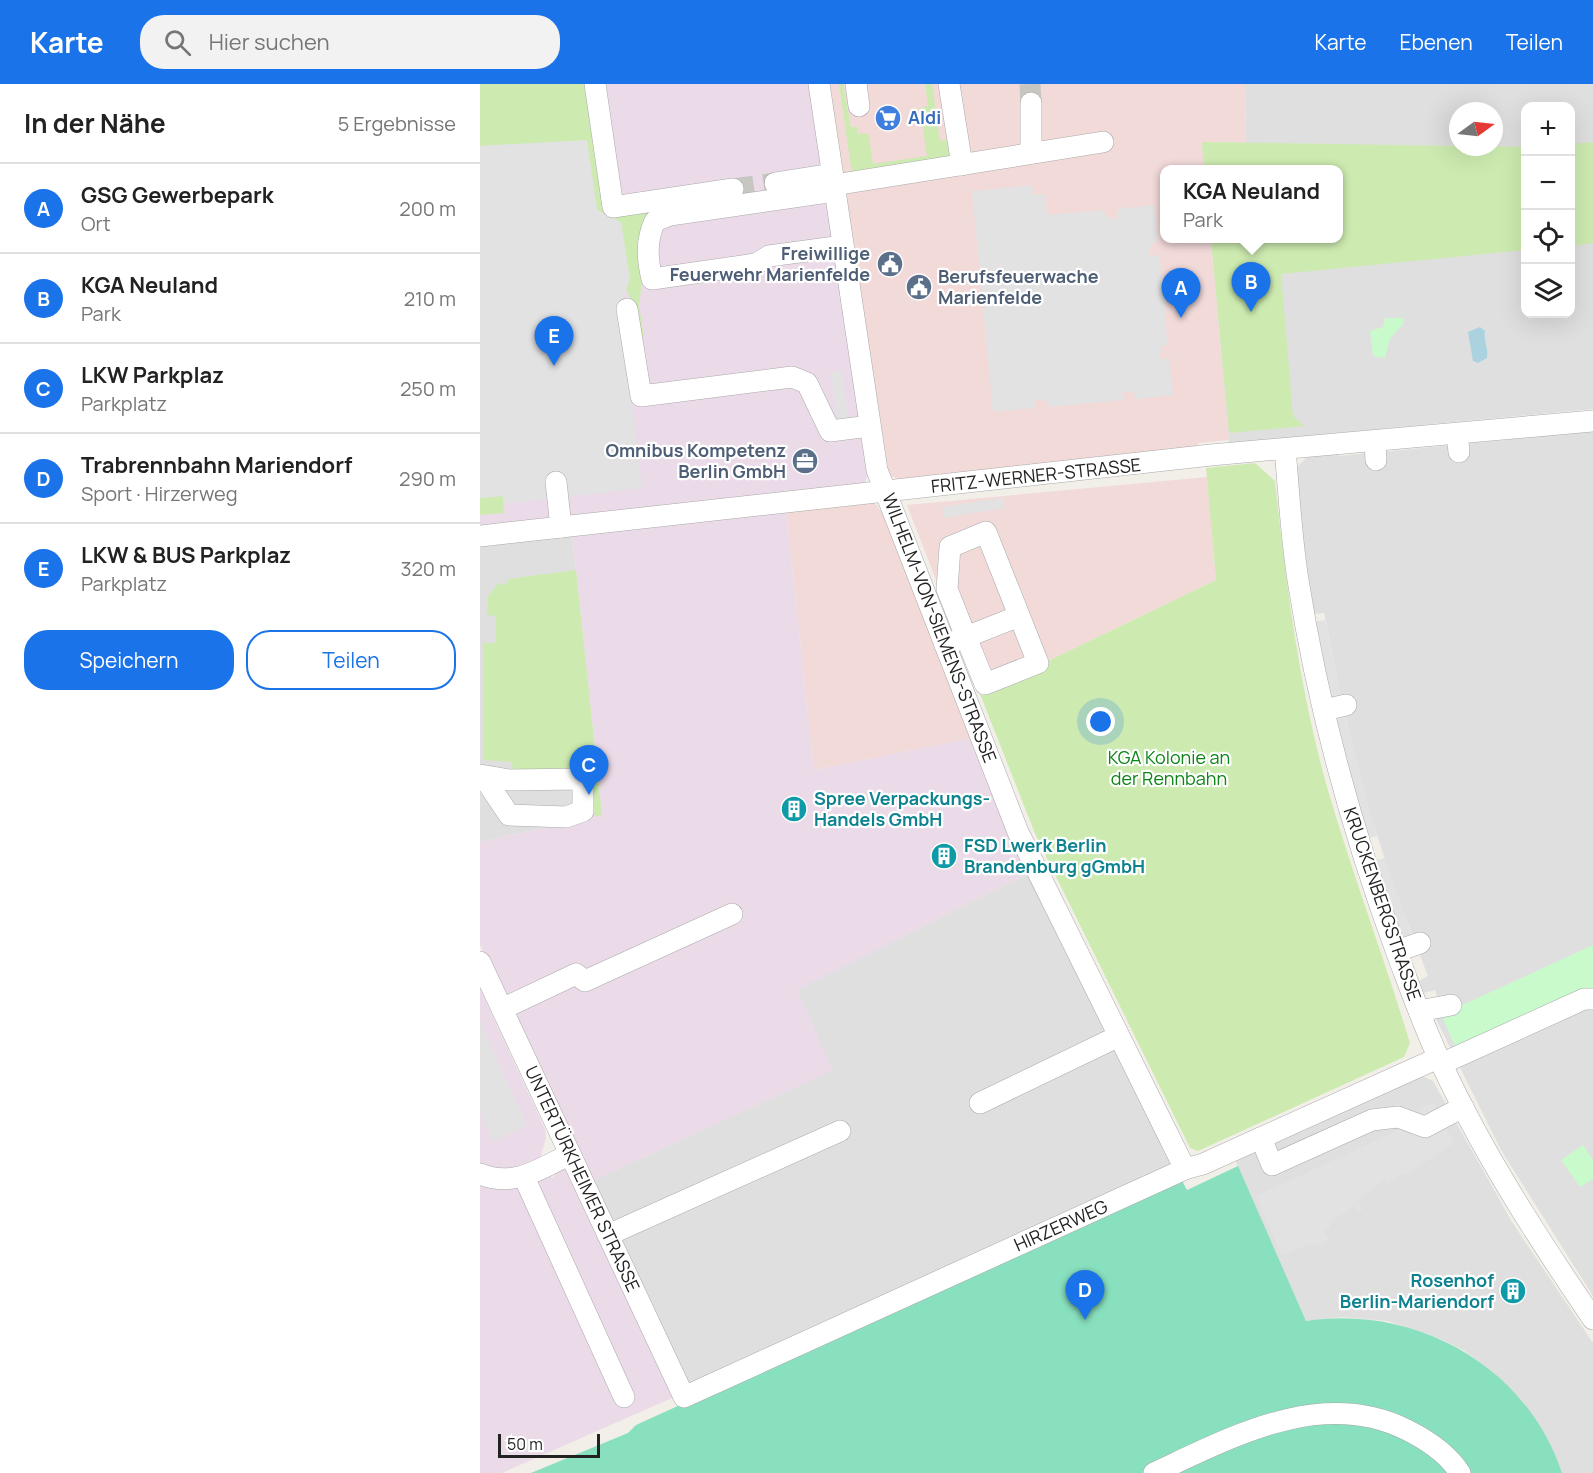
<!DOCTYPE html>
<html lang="de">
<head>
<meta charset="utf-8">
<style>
	:root { --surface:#fff; --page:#f2f2f2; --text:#222; --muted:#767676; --line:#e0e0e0; --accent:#1a73e8 }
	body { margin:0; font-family:Manrope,sans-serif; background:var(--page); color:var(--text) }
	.controls { position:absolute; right:18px; top:18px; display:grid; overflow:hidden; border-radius:12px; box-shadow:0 6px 24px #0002 }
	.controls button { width:54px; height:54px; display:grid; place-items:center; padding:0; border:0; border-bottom:2px solid var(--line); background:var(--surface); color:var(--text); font:30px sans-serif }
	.compass { position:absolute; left:969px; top:18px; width:54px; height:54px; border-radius:50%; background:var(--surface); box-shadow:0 6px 24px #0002; rotate:75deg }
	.scale { position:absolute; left:18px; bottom:15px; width:102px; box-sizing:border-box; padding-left:6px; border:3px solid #222; border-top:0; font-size:16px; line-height:21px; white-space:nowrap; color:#222; -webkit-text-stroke:4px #fff; paint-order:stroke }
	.you { position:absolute; left:621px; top:638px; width:21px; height:21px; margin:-15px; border:4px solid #fff; border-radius:50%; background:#1a73e8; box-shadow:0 0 0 9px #1a73e833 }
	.badge { display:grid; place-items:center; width:39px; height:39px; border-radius:50%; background:var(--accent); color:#fff; font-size:20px; font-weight:700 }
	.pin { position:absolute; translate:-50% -50px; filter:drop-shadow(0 2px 3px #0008) }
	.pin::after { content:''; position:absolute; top:32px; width:21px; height:18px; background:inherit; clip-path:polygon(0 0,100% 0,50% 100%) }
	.popup { position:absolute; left:680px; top:81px; width:183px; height:78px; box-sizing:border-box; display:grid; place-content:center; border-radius:12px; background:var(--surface); filter:drop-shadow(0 2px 4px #0005); font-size:20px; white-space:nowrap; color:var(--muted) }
	.popup b { font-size:22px; color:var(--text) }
	.popup::after { content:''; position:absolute; left:50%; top:100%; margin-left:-12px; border:12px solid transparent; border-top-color:var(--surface) }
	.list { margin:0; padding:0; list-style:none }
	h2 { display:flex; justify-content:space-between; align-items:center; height:78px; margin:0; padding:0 24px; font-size:26px }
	h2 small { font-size:20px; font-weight:400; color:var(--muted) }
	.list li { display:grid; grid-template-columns:39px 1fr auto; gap:18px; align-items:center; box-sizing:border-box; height:90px; padding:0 24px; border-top:2px solid var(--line) }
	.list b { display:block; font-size:22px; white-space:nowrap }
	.list p { margin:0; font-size:20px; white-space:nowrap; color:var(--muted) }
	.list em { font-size:20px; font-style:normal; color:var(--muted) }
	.actions { display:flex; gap:12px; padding:18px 24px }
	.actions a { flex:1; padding:14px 0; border:2px solid var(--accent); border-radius:24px; text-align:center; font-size:21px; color:var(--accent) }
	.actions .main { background:var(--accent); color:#fff }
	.icon { flex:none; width:33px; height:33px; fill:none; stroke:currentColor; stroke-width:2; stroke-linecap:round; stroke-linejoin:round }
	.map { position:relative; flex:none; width:1113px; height:1389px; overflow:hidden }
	header { display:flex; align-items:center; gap:36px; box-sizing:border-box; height:84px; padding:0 30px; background:var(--accent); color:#fff }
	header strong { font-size:28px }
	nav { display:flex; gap:33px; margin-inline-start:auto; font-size:21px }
	.search { width:420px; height:54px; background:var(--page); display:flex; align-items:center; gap:15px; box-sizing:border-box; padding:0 21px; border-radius:24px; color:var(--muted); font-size:22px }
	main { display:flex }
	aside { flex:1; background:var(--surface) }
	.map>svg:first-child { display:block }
	.residential { fill:#e0dfdf; fill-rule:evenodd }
	.commercial { fill:#f2dad9 }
	.industrial { fill:#ebdbe8 }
	.grass { fill:#cdebb0 }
	.park { fill:#c8facc }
	.pitch { fill:#88e0be }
	.parking { fill:#e2e2e2 }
	.water { fill:#aad3df }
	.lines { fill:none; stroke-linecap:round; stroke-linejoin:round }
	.minor-tunnel { stroke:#c8c6c1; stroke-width:21; stroke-dasharray:21 10; stroke-linecap:butt }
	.minor-casing { stroke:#a9a9a9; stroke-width:22 }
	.minor { stroke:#fff; stroke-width:21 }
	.labels { text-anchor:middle; stroke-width:4.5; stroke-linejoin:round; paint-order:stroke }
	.shop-label { font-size:18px; font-weight:bold; fill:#366cbe; stroke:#fff; text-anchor:start }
	.service-label { font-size:18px; font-weight:bold; fill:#4e5e75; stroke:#fff; text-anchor:end }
	.street-label { font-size:18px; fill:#222; stroke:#fff }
	.park-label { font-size:18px; fill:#0c8416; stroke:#fff }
	.culture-label { font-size:18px; font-weight:bold; fill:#0d838f; stroke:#fff; text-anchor:start }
</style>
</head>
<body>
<header>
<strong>Karte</strong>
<div class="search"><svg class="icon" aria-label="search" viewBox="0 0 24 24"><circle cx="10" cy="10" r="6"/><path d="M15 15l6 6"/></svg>Hier suchen</div>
<nav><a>Karte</a><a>Ebenen</a><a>Teilen</a></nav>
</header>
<main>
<aside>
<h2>In der Nähe<small>5 Ergebnisse</small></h2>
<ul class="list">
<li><span class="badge">A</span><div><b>GSG Gewerbepark</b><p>Ort</p></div><em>200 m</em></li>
<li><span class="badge">B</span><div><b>KGA Neuland</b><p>Park</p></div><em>210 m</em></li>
<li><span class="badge">C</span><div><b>LKW Parkplaz</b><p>Parkplatz</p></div><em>250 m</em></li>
<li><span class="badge">D</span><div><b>Trabrennbahn Mariendorf</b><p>Sport · Hirzerweg</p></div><em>290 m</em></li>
<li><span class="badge">E</span><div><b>LKW &amp; BUS Parkplaz</b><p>Parkplatz</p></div><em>320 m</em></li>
</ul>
<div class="actions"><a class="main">Speichern</a><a>Teilen</a></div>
</aside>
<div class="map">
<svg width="1113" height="1389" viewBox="0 0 1113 1389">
	<rect width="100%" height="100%" fill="#f2efe9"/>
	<g class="residential">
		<path d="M765 0H1113V325L749 359 731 155 858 154V86L724 85 722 58 766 59ZM1046 22H1090V230H1046ZM978 27H1014V63H978Z"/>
		<path d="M1113 347V1212L1021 1066 948 919 958 914 955 906 944 909 939 897 948 892 917 811 889 727 861 615 844 529 834 530 820 436 817 383 828 372 856 368 859 372 993 359 995 355H998L1000 358 1029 356 1030 351H1034L1036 355 1052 353 1054 349H1058L1059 352Z"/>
		<path d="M92 450 122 731 0 758V460Z"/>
		<path d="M551 788 698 1084 210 1302 110 1098 352 986 316 906Z"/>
		<path d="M942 992 953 997 1032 1138 1113 1259V1389H1082L1068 1356 1043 1318 1009 1285 983 1266 954 1252 907 1237 863 1233 826 1237 755 1076Z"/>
	</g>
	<g class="commercial">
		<path d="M348 0H765L766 59 722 58 724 85 684 86V154L731 155 749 356 719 359 704 373 422 397 409 391Z"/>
		<path d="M727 393 736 496 500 610 427 421Z"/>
		<path d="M393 417 415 444 496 653 334 686 306 426Z"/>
	</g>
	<g class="industrial">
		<path d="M0 0H330L388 390 385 399 0 444Z"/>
		<path d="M306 426 334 686 496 653 551 788 317 906 353 986 110 1098 0 861V758L122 731 92 450Z"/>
		<path d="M0 905 65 1045 66 1054 61 1071 72 1094 84 1081 200 1316 192 1314 22 1389H0Z"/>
	</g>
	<g class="grass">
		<path d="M0 0H106L125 124 142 132 172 128 159 221 164 252 160 253 152 217 146 205 150 194 117 126 107 57 0 62Z"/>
		<path d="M359 0H363L371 43H377L378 50 388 49 393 80 447 72 440 24 448 22 445 0H452L460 57 470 55V69L467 74 372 90Z"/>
		<path d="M722 58 1045 63V166L801 190 813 332 824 342 749 349 731 155 858 154V86L724 85Z"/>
		<path d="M1113 58V159L1091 162V60Z"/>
		<path d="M775 379 795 397C806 500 819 603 847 703 872 789 904 873 930 959L924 973 718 1067 710 1064 556 752 500 610 736 496 726 384Z"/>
		<path d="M23 412 24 429 0 431V414Z"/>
		<path d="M96 486 122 731 115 733 110 690H33L32 678 3 676V559H16V532L7 531 8 512 19 499 26 501 28 495Z"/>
	</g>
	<g class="park">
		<path d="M905 234H924L923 240 910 255 905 274 893 272 890 247 903 243Z"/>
		<path d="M1113 861V904L977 966 961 931Z"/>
		<path d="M1103 1061 1113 1076V1095L1100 1103 1081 1076Z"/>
	</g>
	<path class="pitch" d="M758 1082 826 1237C935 1220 1047 1282 1082 1389H51L148 1349 156 1341 700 1093 707 1106Z"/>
	<g class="parking">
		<path d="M107 56 117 126 141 138 150 194 140 225 162 404 24 420 23 412 0 414V62Z"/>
		<path d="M552 101 553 111 565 110 567 131 624 126 625 132 637 135V125L674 121 678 158 671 159 669 172 679 171 685 214 687 261 682 262 679 275 689 274 693 311 656 315 655 309 642 307 643 316 568 323 567 317 554 315 555 324 513 328 492 107Z"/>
		<path d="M361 287 369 336 358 338 350 289Z"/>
		<path d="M523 414 525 424 464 434 462 423Z"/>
		<path d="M845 536 861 615 850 617 834 538Z"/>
		<path d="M864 629 897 752 886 755 853 631Z"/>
		<path d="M905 774 933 855 923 858 894 777Z"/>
		<path d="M0 938 47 1041 13 1057 0 1028Z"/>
		<path d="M953 1018 974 1059 927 1090 925 1088 908 1100 905 1096 877 1116 883 1125 879 1128 875 1122 849 1139 851 1142 844 1147 849 1156 841 1161 829 1160 802 1172 776 1112 921 1045 929 1052 945 1043 937 1026Z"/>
	</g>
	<path class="water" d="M1000 243 1005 247C1003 256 1009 265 1007 274L998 279 993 277 988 248Z"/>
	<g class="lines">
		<g class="minor-tunnel">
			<path d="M550 0 551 19"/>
			<path d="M253 105 295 99"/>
		</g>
		<defs>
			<g id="minor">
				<path d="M115 0 133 123 253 105"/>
				<path d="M339 0 397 386 538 748 705 1085"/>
				<path d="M376 0 379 22"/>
				<path d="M469 0 482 81"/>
				<path d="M551 19V69"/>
				<path d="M295 99 352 90"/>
				<path d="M354 101 623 58"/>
				<path d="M355 107 190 131 175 137C166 156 167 174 172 195L276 180 289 172 363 162"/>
				<path d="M147 225 161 312 312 293 327 299 350 347 390 342"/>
				<path d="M977 350 979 368"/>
				<path d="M895 358 896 376"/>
				<path d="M805 365C809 408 811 452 818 496 838 624 873 750 918 872 932 909 945 946 962 981 1004 1071 1057 1153 1113 1235"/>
				<path d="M76 398 81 443"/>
				<path d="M0 452 731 371 1113 337"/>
				<path d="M465 561 486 553 467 505 470 463 506 448 558 579 505 600 486 553 539 532"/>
				<path d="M844 626 866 621"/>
				<path d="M0 691 29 696 100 695 103 699V727L86 733 29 731 3 692"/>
				<path d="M917 867 940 859"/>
				<path d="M0 878 204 1313 705 1085 723 1080 958 974"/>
				<path d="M22 925 96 890 105 897 252 830"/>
				<path d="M939 927 971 921"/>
				<path d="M961 980 1104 915H1113"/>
				<path d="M500 1019 639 952"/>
				<path d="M781 1054 792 1081 892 1036 918 1033 945 1043 983 1023"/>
				<path d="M0 1090C33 1104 60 1085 90 1070"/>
				<path d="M44 1093 144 1313"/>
				<path d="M128 1151 360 1047"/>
				<path d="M674 1389C752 1353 842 1303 927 1346 947 1356 968 1370 980 1389"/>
			</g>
		</defs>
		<use href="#minor" class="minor-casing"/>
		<use href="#minor" class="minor"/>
	</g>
	<defs>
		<symbol id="supermarket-disc" viewBox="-11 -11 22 22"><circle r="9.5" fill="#3f7fe0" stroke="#fff"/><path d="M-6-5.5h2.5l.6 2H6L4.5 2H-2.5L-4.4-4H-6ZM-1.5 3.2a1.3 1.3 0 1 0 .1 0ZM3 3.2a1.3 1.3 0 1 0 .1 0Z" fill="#fff"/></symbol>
		<symbol id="civic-disc" viewBox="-11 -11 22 22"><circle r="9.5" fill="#5c6f8a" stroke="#fff"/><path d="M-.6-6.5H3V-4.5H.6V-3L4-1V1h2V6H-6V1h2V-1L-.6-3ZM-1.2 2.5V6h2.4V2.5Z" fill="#fff"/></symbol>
		<symbol id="office-disc" viewBox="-11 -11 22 22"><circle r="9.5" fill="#5c6f8a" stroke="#fff"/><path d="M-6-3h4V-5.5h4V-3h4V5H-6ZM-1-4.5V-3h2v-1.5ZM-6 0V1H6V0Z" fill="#fff"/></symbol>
		<symbol id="building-disc" viewBox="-11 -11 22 22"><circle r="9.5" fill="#0f9aa8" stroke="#fff"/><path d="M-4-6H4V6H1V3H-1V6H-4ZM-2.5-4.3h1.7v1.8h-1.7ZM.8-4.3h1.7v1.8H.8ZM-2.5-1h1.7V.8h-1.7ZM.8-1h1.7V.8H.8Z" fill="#fff"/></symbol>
	</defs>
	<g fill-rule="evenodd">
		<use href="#supermarket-disc" x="393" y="19" width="30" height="30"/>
		<use href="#civic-disc" x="395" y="165" width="30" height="30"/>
		<use href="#civic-disc" x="424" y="188" width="30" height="30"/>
		<use href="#office-disc" x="310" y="362" width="30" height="30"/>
		<use href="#building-disc" x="299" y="710" width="30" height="30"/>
		<use href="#building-disc" x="449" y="757" width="30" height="30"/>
		<use href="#building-disc" x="1018" y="1192" width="30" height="30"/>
	</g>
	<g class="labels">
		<g class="shop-label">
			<text x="428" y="40">Aldi</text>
		</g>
		<g class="service-label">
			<text x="390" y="176">Freiwillige<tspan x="390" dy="21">Feuerwehr Marienfelde</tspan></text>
			<text x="458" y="199" text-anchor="start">Berufsfeuerwache<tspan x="458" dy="21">Marienfelde</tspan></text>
			<text x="306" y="373">Omnibus Kompetenz<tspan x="306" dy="21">Berlin GmbH</tspan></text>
		</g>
		<g class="street-label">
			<text transform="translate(556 392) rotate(-6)" y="6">FRITZ-WERNER-STRASSE</text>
			<text transform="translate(459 544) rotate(69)" y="6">WILHELM-VON-SIEMENS-STRASSE</text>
			<text transform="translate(902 820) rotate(71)" y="6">KRUCKENBERGSTRASSE</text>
			<text transform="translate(102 1095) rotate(65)" y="6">UNTERTÜRKHEIMER STRASSE</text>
			<text transform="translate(581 1142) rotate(-24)" y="6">HIRZERWEG</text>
		</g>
		<g class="park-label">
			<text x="689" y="680">KGA Kolonie an<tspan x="689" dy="21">der Rennbahn</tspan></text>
		</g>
		<g class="culture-label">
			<text x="334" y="721">Spree Verpackungs-<tspan x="334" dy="21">Handels GmbH</tspan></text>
			<text x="484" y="768">FSD Lwerk Berlin<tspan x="484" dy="21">Brandenburg gGmbH</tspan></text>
			<text x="1014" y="1203" text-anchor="end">Rosenhof<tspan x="1014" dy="21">Berlin-Mariendorf</tspan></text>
		</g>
	</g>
</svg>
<div class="controls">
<button>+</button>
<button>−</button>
<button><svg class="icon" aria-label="locate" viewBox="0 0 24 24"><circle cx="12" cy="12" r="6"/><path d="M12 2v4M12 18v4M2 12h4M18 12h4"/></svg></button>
<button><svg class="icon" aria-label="layers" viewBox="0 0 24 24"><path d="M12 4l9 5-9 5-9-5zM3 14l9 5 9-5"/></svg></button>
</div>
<svg class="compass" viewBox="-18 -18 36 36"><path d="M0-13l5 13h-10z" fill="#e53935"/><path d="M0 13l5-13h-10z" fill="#767676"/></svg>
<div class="scale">50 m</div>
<div class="you"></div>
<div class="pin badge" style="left:701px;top:234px">A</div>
<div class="pin badge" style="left:771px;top:228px">B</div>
<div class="popup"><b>KGA Neuland</b>Park</div>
<div class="pin badge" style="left:109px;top:711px">C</div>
<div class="pin badge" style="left:605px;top:1236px">D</div>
<div class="pin badge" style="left:74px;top:282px">E</div>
</div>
</main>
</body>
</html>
